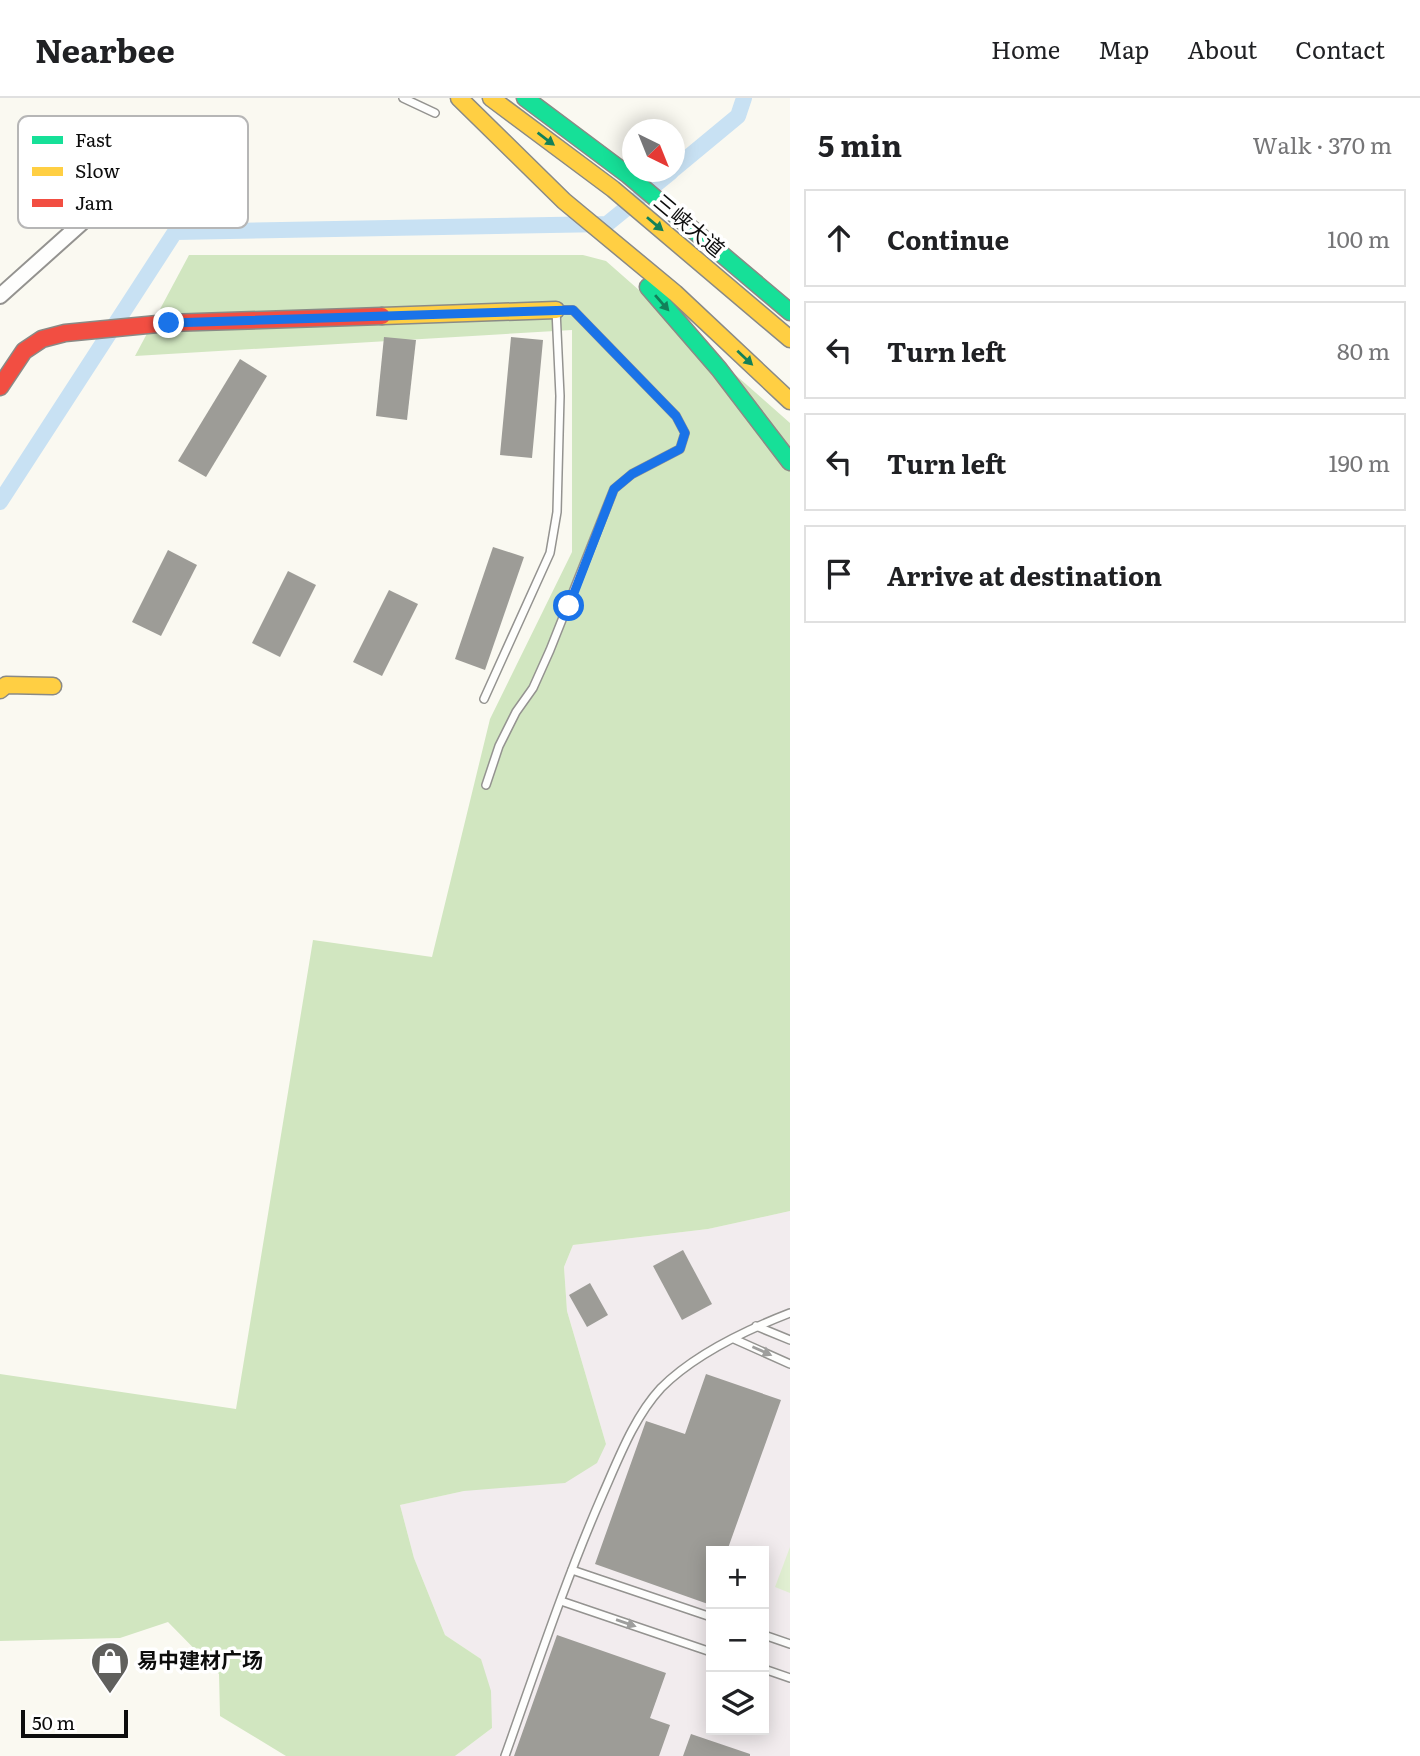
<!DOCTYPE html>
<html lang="en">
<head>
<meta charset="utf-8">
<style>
	:root { --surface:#fff; --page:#f6f6f6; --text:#202124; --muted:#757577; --line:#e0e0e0 }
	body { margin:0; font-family:Literata,"Noto Sans SC",serif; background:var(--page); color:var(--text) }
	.controls { position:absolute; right:21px; bottom:21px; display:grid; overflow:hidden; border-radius:0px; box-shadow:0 4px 18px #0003 }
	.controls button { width:63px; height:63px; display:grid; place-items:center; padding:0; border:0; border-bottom:2px solid var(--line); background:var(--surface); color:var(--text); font:35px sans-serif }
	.compass { position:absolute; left:622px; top:21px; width:63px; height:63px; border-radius:50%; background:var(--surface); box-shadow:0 4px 18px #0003; rotate:137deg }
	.scale { position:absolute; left:21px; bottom:18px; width:107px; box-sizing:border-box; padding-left:7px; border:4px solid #0d0d0d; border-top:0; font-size:19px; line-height:24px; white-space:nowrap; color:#0d0d0d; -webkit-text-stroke:5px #fff; paint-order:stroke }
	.stop { position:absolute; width:21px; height:21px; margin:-16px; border:5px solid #1a73e8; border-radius:50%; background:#fff }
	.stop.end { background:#1a73e8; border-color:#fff; box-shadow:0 2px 7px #0008 }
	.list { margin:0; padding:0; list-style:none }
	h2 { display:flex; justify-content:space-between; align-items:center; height:91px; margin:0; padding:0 28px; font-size:30px }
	h2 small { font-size:23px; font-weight:400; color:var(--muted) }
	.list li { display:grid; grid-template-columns:46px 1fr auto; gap:21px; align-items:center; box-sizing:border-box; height:98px; margin:0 14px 14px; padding:0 14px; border:2px solid var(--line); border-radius:0px }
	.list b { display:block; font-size:26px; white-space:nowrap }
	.list em { font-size:23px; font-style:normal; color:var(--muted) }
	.icon { flex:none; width:38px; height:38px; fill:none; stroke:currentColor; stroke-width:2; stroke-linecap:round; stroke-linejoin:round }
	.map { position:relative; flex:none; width:790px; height:1658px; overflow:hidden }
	header { display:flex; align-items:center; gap:42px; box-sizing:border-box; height:98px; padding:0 35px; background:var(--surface); border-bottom:2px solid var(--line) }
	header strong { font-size:33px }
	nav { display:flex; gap:38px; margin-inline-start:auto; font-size:24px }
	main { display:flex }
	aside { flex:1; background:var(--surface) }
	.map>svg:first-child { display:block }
	.industrial { fill:#f2ecee; fill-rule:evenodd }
	.green { fill:#e1efd2 }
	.forest { fill:#d1e6c0 }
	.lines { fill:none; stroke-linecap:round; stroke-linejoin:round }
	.canal { stroke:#c8e1f3; stroke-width:16 }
	.building { fill:#9d9c97 }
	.lane-casing { stroke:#949390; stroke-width:10 }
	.street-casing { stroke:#949390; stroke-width:18 }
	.fast-casing { stroke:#8a8a86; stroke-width:19 }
	.slow-casing { stroke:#8a8a86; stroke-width:19 }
	.jam-casing { stroke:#8a8a86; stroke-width:19 }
	.lane { stroke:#fefefd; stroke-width:7 }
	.street { stroke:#fefefd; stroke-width:14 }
	.fast { stroke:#16e098; stroke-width:16 }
	.slow { stroke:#ffcf43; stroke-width:16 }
	.jam { stroke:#f24e42; stroke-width:16 }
	.oneway { fill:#128159 }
	.oneway2 { fill:#9e9e9d }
	.route { stroke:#1a73e8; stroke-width:9 }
	.labels { text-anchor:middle; stroke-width:7; stroke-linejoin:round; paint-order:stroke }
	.street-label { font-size:21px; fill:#0d0d0d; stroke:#fff }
	.poi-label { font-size:21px; font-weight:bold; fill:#0d0d0d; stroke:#fff; text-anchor:start }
	.key { fill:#fff; stroke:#b6b6b6; stroke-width:2 }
	.key-label { font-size:19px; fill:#0d0d0d }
</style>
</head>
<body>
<header>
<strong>Nearbee</strong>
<nav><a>Home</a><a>Map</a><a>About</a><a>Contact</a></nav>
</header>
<main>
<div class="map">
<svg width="790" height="1658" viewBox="0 0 790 1658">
	<rect width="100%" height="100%" fill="#faf9f1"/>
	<path class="industrial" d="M790 1113V1658H455L492 1630 481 1561 445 1537 414 1460 400 1407 464 1393 606 1346 567 1213 564 1169 573 1147 708 1131ZM711 1453H764V1632H711Z"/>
	<path class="green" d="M790 1449V1495L775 1489Z"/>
	<path class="forest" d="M189 157H583L606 163 790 325V1113L708 1131 573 1147 564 1169 567 1213 606 1346 597 1365 565 1385 464 1393 400 1407 414 1460 445 1537 481 1561 491 1593 492 1630 455 1658H286L220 1618 219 1576 168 1524 120 1540 0 1543V1276L236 1311 313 842 432 859 490 621 572 454V232L135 258Z"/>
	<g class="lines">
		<g class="canal">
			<path d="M674 71 738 18 744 0"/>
			<path d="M0 404 175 134 607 126 671 74"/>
		</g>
	</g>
	<g class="building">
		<path d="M384 239 416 242 407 322 376 318Z"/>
		<path d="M511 239 543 242 532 360 500 357Z"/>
		<path d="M240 261 267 278 206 379 178 363Z"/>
		<path d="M493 449 524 459 485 572 455 561Z"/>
		<path d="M168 452 197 467 161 538 132 524Z"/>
		<path d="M288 473 316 487 280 559 252 545Z"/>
		<path d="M389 492 418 506 382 578 353 564Z"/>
		<path d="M683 1152 712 1206 682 1222 653 1168Z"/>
		<path d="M590 1185 608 1217 587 1229 569 1197Z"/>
		<path d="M706 1276 781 1302 727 1453H711V1496L708 1506 595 1466 646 1323 685 1336Z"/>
		<path d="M557 1537 666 1575 650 1620 670 1627 659 1658H514Z"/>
		<path d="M691 1636 750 1656V1658H683Z"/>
	</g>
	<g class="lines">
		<defs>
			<g id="lane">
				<path d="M403 0 435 15"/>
				<path d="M484 601 550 455 557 414 560 298 556 212H573L676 318 685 335 680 351 632 376 614 391 550 552 533 590 516 614 499 648 486 687"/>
				<path d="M756 1228 790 1242"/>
				<path d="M734 1241 790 1266"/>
				<path d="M572 1472 711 1519"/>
				<path d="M561 1503 711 1554"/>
				<path d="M764 1537 790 1546"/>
				<path d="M764 1571 790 1580"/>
				<path d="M505 1658C536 1571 565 1483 602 1398 618 1362 634 1319 661 1290 695 1256 746 1232 790 1215"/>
			</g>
			<path id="street" d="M0 198 153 61"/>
			<g id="fast">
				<path d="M525 0 628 77 790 214"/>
				<path d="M648 189 719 271 790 364"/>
			</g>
			<g id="slow">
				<path d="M459 0 564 103 675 195 790 303"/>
				<path d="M491 0 613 91 790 241"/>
				<path d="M382 218 556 212"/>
				<path d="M0 592 6 587 53 588"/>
			</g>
			<path id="jam" d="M0 289 24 253 42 241 65 235 168 225 382 218"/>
		</defs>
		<use href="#lane" class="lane-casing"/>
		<use href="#street" class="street-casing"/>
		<use href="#fast" class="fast-casing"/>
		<use href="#slow" class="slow-casing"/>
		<use href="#jam" class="jam-casing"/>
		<use href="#lane" class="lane"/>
		<use href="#street" class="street"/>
		<use href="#fast" class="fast"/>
		<use href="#slow" class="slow"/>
		<use href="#jam" class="jam"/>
	</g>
	<defs><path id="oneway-solid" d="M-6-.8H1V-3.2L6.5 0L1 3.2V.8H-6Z" transform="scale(1.75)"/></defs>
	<g class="oneway">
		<use href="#oneway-solid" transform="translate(546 41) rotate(37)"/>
		<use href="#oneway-solid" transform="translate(655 126) rotate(40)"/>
		<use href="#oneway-solid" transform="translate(662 205) rotate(49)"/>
		<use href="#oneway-solid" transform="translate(745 260) rotate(43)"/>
	</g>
	<g class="oneway2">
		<use href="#oneway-solid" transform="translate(762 1253) rotate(24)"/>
		<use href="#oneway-solid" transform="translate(626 1525) rotate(19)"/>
	</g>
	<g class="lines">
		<path class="route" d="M169 225 573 212 676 318 685 335 680 351 632 376 614 391 569 508"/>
	</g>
	<defs>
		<symbol id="shop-pin" viewBox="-11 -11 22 30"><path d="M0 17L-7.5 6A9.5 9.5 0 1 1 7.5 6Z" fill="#60605d" stroke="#fff"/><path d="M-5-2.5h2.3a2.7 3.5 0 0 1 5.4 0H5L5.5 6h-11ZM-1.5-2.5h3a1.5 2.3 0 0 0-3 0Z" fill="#fff"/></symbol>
	</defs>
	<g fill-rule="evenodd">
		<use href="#shop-pin" x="88" y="1541" width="44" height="60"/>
	</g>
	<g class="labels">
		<g class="street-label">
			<text transform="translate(689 128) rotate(40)" y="7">三峡大道</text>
		</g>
		<g class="poi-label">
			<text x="137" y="1570">易中建材广场</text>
		</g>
	</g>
	<rect x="18" y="18" width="230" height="112" rx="10" class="key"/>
	<rect x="32" y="38" width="31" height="8" fill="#16e098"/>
	<rect x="32" y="69" width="31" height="9" fill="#ffcf43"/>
	<rect x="32" y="101" width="31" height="8" fill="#f24e42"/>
	<g class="key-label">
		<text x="75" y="49">Fast</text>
		<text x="75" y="80">Slow</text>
		<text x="75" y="112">Jam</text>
	</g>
</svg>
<div class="controls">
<button>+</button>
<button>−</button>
<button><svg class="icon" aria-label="layers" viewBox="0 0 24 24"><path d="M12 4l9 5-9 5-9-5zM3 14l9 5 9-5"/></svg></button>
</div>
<svg class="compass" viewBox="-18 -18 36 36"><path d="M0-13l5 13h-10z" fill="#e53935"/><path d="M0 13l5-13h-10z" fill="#757577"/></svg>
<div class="scale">50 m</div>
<div class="stop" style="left:569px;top:508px"></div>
<div class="stop end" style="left:169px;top:225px"></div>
</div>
<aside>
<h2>5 min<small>Walk · 370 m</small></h2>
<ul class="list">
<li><svg class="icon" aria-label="ahead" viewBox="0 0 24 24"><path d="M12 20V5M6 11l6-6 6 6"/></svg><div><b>Continue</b></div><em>100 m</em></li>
<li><svg class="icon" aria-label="left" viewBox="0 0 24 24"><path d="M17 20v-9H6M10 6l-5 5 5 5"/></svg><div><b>Turn left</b></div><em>80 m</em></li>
<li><svg class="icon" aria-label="left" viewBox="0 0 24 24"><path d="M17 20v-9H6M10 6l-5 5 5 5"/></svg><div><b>Turn left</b></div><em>190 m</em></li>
<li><svg class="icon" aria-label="arrive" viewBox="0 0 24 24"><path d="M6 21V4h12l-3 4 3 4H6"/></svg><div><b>Arrive at destination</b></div></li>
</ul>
</aside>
</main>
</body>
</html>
